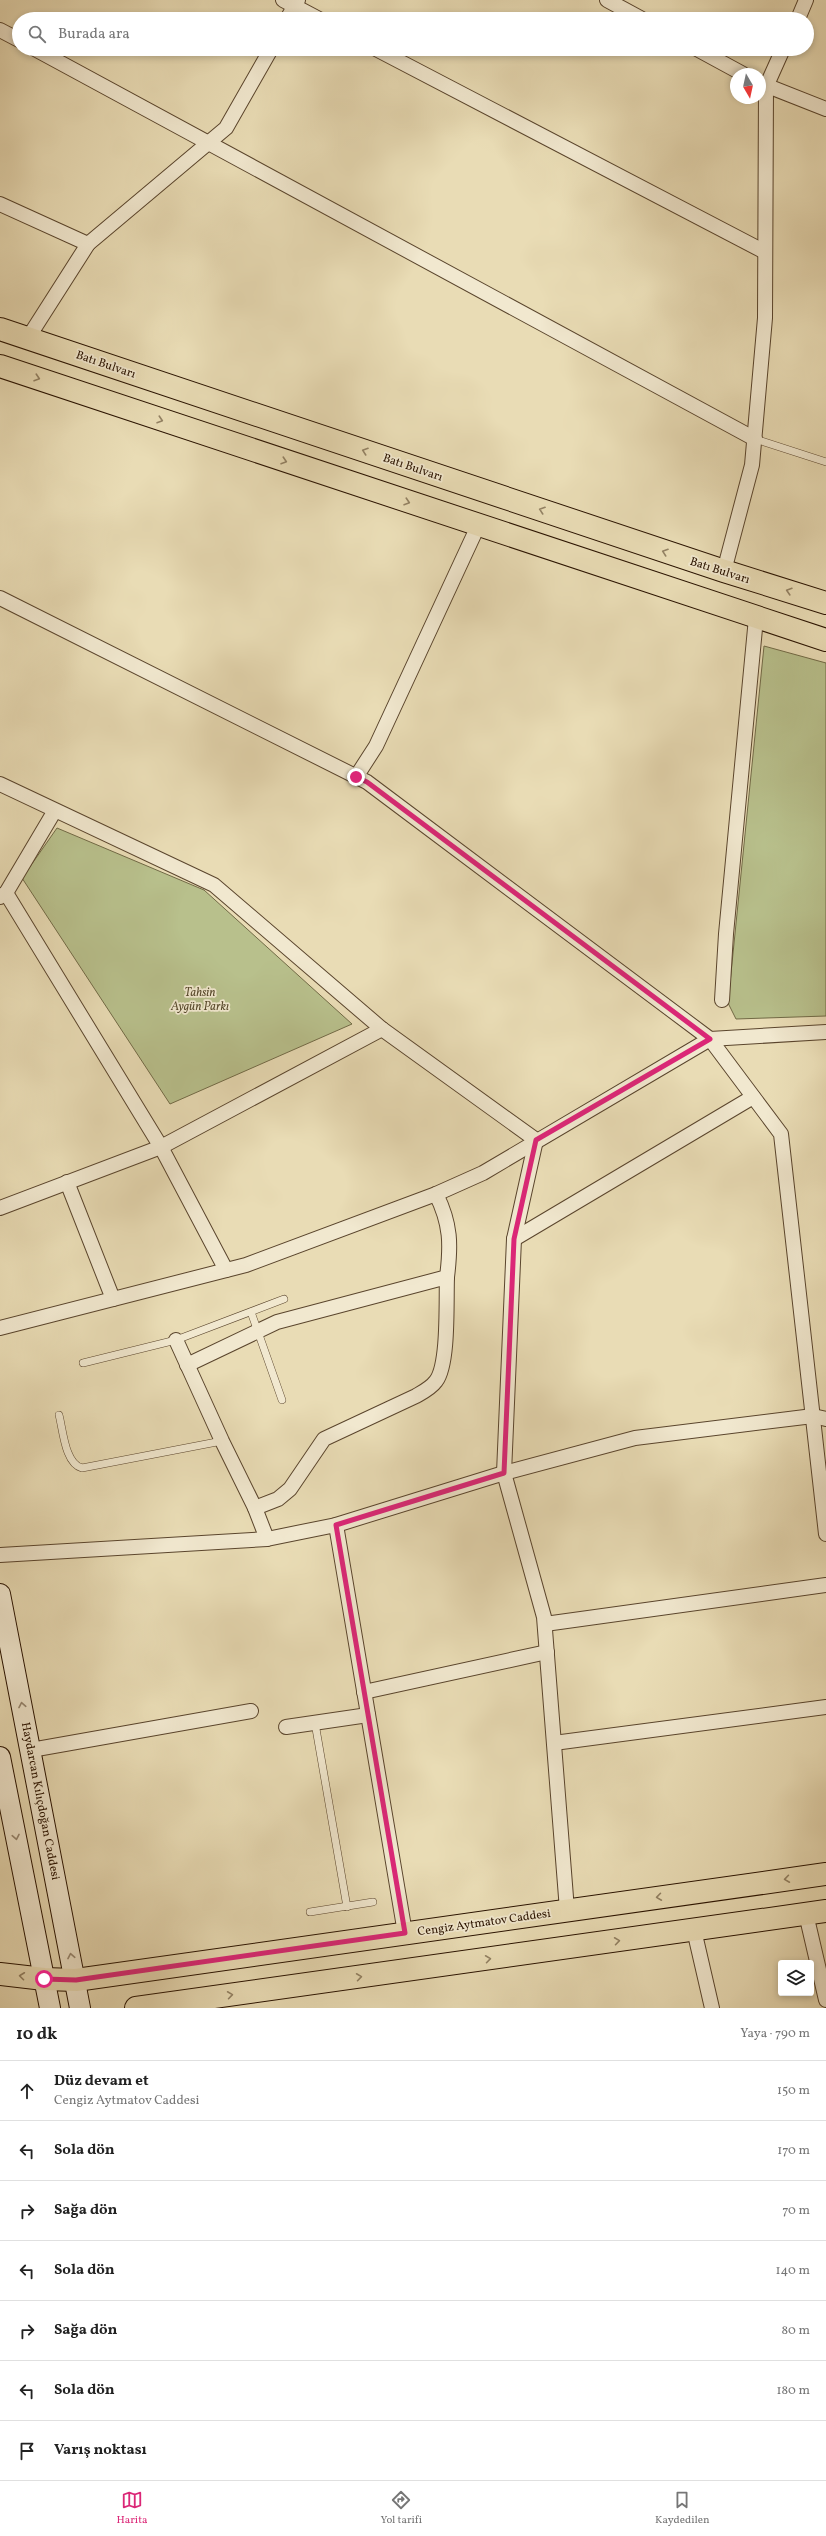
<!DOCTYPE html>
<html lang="tr">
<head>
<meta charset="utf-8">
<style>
	:root { --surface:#fff; --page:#f6f6f6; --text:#222; --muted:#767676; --line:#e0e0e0; --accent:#db2777 }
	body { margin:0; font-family:Vollkorn,serif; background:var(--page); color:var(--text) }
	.controls { position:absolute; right:12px; bottom:12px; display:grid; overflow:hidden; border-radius:4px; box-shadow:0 2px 6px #0003 }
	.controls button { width:36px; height:36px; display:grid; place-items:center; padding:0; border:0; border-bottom:1px solid var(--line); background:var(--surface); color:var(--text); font:20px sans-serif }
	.compass { position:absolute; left:730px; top:68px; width:36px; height:36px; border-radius:50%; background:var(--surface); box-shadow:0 2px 6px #0003; rotate:171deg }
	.stop { position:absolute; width:12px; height:12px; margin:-9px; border:3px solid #db2777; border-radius:50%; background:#fff }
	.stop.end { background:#db2777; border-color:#fff; box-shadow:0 1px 4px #0008 }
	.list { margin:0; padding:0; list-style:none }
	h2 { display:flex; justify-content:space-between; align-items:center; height:52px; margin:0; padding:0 16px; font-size:17px }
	h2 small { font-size:13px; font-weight:400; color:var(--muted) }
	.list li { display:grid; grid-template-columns:26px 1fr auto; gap:12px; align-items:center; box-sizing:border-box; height:60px; padding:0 16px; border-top:1px solid var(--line) }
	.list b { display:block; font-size:15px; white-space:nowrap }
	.list p { margin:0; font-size:13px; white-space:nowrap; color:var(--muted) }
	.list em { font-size:13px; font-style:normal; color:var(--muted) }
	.icon { flex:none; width:22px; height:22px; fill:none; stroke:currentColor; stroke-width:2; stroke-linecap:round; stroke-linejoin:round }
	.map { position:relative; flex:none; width:826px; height:2008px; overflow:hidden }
	.search { position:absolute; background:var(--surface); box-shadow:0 2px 6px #0003; left:12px; right:12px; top:12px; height:44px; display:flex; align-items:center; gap:10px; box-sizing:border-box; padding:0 14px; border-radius:22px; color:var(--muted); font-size:15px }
	.sheet { height:472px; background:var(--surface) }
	nav { display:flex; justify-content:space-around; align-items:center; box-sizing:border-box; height:56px; border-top:1px solid var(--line); background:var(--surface); font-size:11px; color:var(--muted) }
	nav a { display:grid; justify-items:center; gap:2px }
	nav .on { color:var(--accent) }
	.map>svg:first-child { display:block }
	.green { fill:#b8c08c; stroke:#716a46 }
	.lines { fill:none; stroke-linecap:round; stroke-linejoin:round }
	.service-casing { stroke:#5a452d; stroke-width:8 }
	.minor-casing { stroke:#5a452d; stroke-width:16 }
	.secondary-casing { stroke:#2a1300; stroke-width:22 }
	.primary-casing { stroke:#2a1300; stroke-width:24 }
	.service { stroke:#f1e8cf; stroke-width:7 }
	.minor { stroke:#f1e8cf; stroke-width:14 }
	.secondary { stroke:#f1e8cf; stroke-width:20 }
	.primary { stroke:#e9dcb5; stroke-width:22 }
	.oneway { stroke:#938264 }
	.oneway2 { stroke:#978872 }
	.route { stroke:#db2777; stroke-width:5 }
	.labels { text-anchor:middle; stroke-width:3.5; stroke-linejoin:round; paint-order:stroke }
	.street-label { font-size:12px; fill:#2a1300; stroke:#f1e8cf }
	.park-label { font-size:12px; font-style:italic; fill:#55472a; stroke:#f1e8cf }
</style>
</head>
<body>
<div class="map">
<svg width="826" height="2008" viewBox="0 0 826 2008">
	<rect width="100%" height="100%" fill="#e9dcb5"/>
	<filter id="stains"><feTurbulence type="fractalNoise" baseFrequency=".005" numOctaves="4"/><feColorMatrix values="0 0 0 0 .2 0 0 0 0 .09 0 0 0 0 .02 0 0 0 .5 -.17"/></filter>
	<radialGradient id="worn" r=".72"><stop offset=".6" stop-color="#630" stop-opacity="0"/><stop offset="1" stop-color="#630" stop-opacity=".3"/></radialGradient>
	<g class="green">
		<path d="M764 646 826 663V1016L736 1019 728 1003Z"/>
		<path d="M57 828 204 890 352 1024 170 1104 22 878Z"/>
	</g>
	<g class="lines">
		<defs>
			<g id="service">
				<path d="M755 439 826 462"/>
				<path d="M251 1312 282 1400"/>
				<path d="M83 1363 176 1340 284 1299"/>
				<path d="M59 1415C63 1430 65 1464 82 1468L222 1441"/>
				<path d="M315 1723 347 1907"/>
				<path d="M310 1912 373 1902"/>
			</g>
			<g id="minor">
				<path d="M283 0 319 19"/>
				<path d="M607 0 642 19"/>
				<path d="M287 19 298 0"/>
				<path d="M798 19 806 0"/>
				<path d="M0 30 19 40"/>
				<path d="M35 49 755 439"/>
				<path d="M376 49 765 252"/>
				<path d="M697 49 743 74"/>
				<path d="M760 83 826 109"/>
				<path d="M0 204 88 244 28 338"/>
				<path d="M88 244 226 128 271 49"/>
				<path d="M724 571 752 465 765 318 766 87 783 49"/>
				<path d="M0 598 367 782 710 1039 781 1134 826 1534"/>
				<path d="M356 777 376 746 478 526"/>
				<path d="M0 784 214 885 382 1029 536 1140 514 1239 504 1473 544 1617 567 1910"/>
				<path d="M6 893 161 1147 226 1270"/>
				<path d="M0 897 6 893 54 812"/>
				<path d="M722 1000 726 934 756 618"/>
				<path d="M67 1182 113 1299"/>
				<path d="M0 1208 161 1147 382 1029"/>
				<path d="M514 1239 753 1097"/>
				<path d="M0 1328 246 1265 436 1194 483 1173 710 1039 826 1032"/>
				<path d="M176 1340 222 1441 255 1508 267 1539"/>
				<path d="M187 1365 277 1322 447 1277C451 1245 451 1224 436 1194"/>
				<path d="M255 1508 278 1499 290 1489 324 1439 416 1396C423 1392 431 1388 436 1381 449 1364 446 1301 447 1277"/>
				<path d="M336 1525 405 1933"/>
				<path d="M0 1555 267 1539 336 1525 504 1473 635 1438 813 1416 826 1419"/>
				<path d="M545 1624 826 1585"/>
				<path d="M364 1692 547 1652"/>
				<path d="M286 1727 368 1715"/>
				<path d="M554 1743 826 1707"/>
				<path d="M31 1750 251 1711"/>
				<path d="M806 1914 826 2000"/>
				<path d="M694 1930 712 2008"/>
			</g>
			<g id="secondary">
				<path d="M0 1594 80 2008"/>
				<path d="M0 1757 50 2008"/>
			</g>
			<g id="primary">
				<path d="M0 329 724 571 826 603"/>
				<path d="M0 366 826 640"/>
				<path d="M0 1974 44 1979 76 1980 826 1874"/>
				<path d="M136 2008 826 1911"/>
			</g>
		</defs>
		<use href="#service" class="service-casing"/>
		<use href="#minor" class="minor-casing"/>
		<use href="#secondary" class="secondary-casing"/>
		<use href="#primary" class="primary-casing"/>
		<use href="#service" class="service"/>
		<use href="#minor" class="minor"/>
		<use href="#secondary" class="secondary"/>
		<use href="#primary" class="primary"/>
	</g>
	<defs><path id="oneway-chevron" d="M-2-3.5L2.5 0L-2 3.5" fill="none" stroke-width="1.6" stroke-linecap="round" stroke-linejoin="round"/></defs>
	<g class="oneway">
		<use href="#oneway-chevron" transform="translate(37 378) rotate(18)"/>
		<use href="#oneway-chevron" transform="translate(160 420) rotate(18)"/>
		<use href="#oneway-chevron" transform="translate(365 451) rotate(-161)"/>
		<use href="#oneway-chevron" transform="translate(284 461) rotate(18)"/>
		<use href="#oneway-chevron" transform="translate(407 502) rotate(18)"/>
		<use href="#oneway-chevron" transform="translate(542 510) rotate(-161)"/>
		<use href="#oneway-chevron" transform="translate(665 552) rotate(-161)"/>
		<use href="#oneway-chevron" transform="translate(789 591) rotate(-163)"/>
		<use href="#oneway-chevron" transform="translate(787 1879) rotate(172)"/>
		<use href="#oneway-chevron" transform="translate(659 1897) rotate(172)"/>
		<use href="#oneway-chevron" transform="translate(617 1941) rotate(-8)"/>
		<use href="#oneway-chevron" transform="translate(488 1959) rotate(-8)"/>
		<use href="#oneway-chevron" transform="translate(22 1976) rotate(-173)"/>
		<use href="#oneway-chevron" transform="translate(359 1977) rotate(-8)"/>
		<use href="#oneway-chevron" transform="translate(230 1995) rotate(-8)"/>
	</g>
	<g class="oneway2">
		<use href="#oneway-chevron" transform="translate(22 1705) rotate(-101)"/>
		<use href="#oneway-chevron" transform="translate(16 1837) rotate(79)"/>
		<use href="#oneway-chevron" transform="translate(71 1956) rotate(-101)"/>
	</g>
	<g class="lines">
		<path class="route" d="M44 1979 76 1980 405 1933 336 1525 504 1473 514 1239 536 1140 710 1039 367 782 356 777"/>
	</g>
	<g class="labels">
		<g class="street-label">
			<text transform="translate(106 364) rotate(19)" y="4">Batı Bulvarı</text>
			<text transform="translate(413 467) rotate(19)" y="4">Batı Bulvarı</text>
			<text transform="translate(720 570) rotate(18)" y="4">Batı Bulvarı</text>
			<text transform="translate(41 1801) rotate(79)" y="4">Haydarcan Kılıçdoğan Caddesi</text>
			<text transform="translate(484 1922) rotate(-8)" y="4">Cengiz Aytmatov Caddesi</text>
		</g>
		<g class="park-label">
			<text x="200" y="996">Tahsin<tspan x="200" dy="14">Aygün Parkı</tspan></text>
		</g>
	</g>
	<rect width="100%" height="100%" filter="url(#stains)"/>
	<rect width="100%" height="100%" fill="url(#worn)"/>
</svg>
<div class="controls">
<button><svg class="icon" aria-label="layers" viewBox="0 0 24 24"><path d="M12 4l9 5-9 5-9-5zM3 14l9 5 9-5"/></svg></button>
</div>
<svg class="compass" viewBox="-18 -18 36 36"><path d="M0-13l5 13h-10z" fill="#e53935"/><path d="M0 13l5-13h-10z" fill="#767676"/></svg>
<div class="stop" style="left:44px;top:1979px"></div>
<div class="stop end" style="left:356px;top:777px"></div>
<div class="search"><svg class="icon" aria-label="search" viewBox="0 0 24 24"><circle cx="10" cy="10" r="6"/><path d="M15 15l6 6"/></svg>Burada ara</div>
</div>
<section class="sheet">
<h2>10 dk<small>Yaya · 790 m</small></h2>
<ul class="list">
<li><svg class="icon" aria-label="ahead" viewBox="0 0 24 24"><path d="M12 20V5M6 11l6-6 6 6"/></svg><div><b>Düz devam et</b><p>Cengiz Aytmatov Caddesi</p></div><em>150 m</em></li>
<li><svg class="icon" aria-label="left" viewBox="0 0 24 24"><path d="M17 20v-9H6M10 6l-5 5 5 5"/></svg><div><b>Sola dön</b></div><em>170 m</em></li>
<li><svg class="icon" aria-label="right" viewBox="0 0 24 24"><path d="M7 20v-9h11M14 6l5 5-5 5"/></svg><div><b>Sağa dön</b></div><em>70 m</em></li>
<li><svg class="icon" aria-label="left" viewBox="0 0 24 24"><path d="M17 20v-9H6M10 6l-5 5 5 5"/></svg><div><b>Sola dön</b></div><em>140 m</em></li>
<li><svg class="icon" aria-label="right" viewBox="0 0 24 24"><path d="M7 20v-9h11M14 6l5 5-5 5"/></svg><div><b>Sağa dön</b></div><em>80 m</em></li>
<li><svg class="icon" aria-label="left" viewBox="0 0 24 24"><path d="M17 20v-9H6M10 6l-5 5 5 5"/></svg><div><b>Sola dön</b></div><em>180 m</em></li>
<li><svg class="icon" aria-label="arrive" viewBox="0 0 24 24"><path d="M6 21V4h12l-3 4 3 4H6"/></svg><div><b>Varış noktası</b></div></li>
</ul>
</section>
<nav>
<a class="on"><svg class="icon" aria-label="map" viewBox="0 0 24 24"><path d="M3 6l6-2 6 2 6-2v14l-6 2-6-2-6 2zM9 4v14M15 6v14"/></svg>Harita</a>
<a><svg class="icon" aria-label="directions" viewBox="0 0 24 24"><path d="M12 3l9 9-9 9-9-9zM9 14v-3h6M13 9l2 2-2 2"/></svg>Yol tarifi</a>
<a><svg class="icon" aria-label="saved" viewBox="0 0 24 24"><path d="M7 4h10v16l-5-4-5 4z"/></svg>Kaydedilen</a>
</nav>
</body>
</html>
